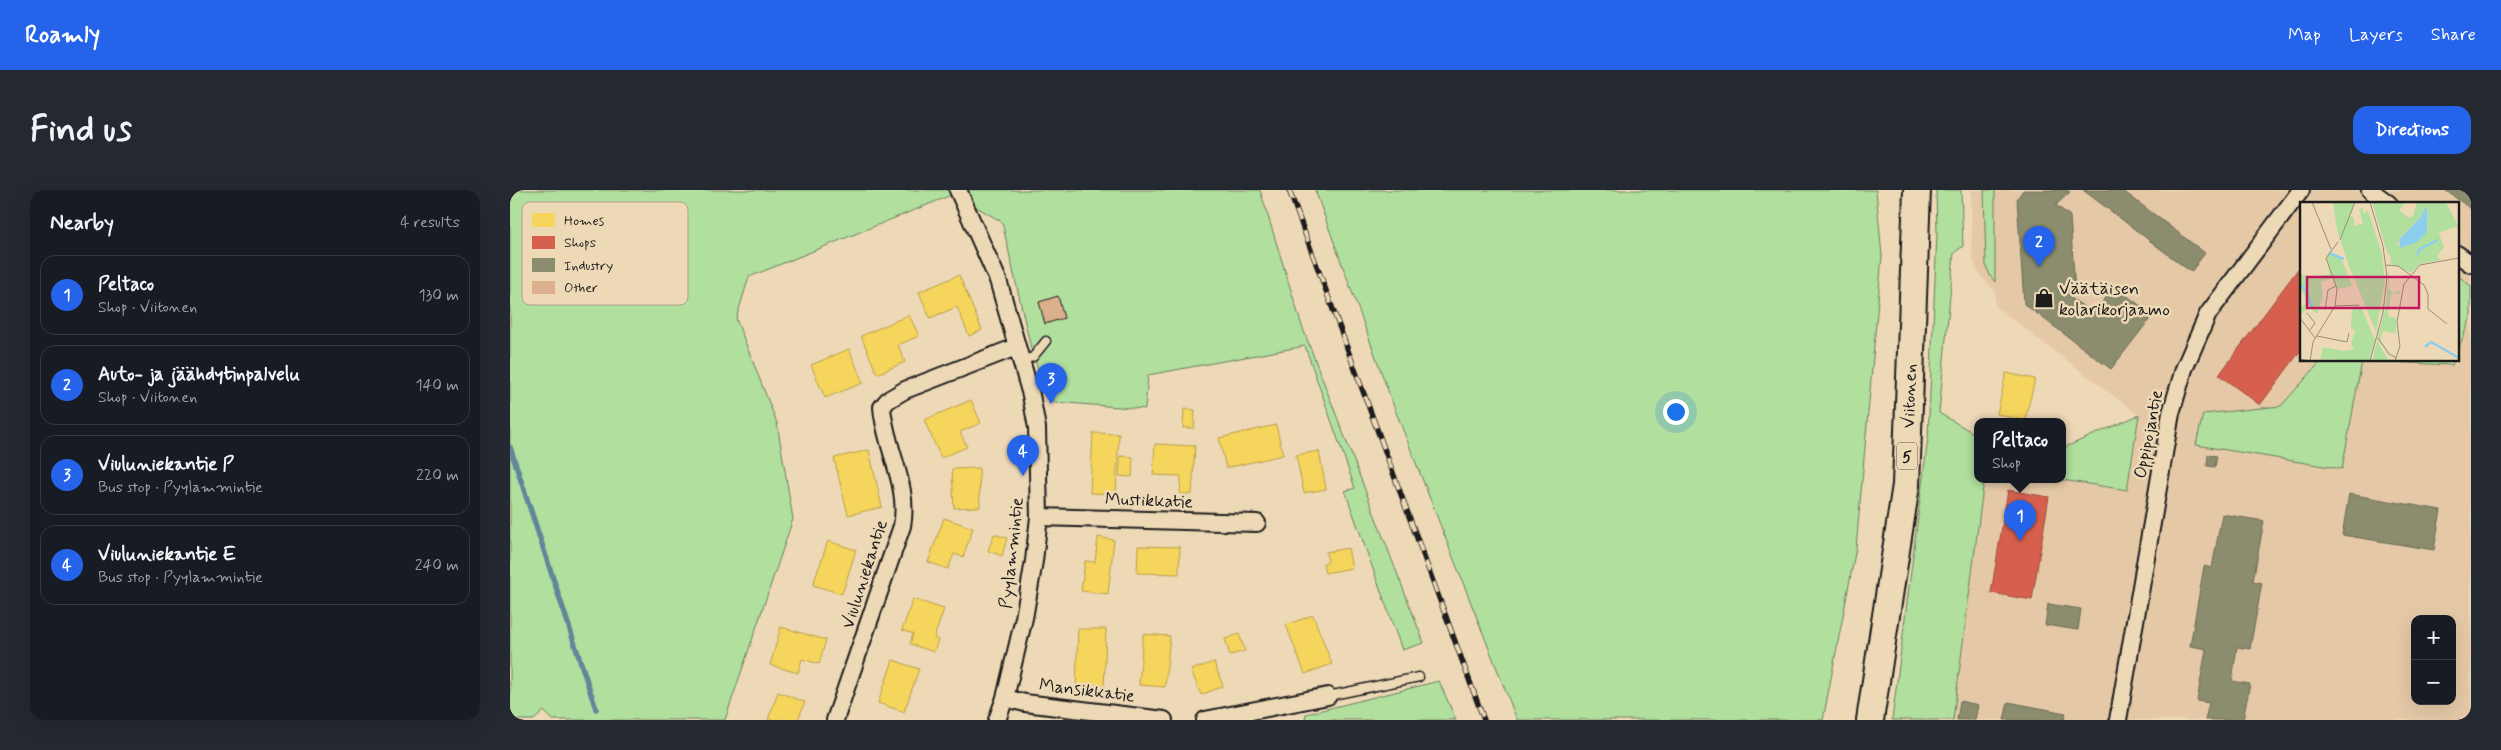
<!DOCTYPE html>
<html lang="en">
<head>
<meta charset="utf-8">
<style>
	:root { --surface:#171b24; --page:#242831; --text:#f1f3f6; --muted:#9ea1a6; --line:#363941; --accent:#2563eb }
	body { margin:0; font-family:Mynerve,sans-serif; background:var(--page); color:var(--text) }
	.controls { position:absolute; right:15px; bottom:15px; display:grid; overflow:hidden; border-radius:10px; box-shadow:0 5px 20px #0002 }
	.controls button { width:45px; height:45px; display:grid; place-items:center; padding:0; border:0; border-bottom:1px solid var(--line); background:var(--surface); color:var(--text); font:25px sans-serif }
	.you { position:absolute; left:1165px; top:221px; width:18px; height:18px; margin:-12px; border:4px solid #fff; border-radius:50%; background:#1a73e8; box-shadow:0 0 0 8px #1a73e833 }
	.badge { display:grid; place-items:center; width:32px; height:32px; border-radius:50%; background:var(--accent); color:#fff; font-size:16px; font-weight:700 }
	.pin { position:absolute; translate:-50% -41px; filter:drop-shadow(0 1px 2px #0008) }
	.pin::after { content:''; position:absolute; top:26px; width:18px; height:15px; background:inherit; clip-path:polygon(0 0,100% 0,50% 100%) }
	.popup { position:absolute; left:1464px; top:228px; width:92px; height:65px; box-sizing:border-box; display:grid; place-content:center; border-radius:10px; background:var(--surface); filter:drop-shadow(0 1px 4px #0005); font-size:16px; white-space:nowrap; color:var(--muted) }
	.popup b { font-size:19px; color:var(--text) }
	.popup::after { content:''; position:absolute; left:50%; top:100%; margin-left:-10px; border:10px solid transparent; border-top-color:var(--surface) }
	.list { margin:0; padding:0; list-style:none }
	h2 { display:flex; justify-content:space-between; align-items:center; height:65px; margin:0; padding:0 20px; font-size:21px }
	h2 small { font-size:16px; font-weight:400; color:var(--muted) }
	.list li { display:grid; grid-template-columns:32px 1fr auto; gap:15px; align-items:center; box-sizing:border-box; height:80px; margin:0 10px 10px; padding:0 10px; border:1px solid var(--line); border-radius:15px }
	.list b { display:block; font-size:19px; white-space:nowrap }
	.list p { margin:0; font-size:16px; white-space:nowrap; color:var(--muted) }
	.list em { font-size:16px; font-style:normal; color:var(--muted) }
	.map { position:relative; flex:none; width:1961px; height:530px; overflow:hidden; border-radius:15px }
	header { display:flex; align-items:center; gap:30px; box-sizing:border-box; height:70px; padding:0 25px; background:var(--accent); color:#fff }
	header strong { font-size:24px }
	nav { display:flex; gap:28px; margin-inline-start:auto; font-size:18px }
	.intro { display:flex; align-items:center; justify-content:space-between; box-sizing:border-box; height:120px; padding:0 30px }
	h1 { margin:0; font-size:35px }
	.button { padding:12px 22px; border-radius:15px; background:var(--accent); color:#fff; font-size:18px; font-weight:700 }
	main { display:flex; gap:30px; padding:0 30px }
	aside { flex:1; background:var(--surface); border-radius:15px; box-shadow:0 5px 20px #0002 }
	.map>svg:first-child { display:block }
	.built { fill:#e5c9a7; fill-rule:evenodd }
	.green { fill:#b1df9e; stroke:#667e5d }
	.homes { fill:#f6d55c; stroke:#b59e49 }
	.shops { fill:#d6604d; stroke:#9e4c3e }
	.industry { fill:#8c8c6e; stroke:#6a6a55 }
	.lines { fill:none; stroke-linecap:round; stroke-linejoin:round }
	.stream { stroke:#5f8799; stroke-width:5.5 }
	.building { fill:#dcb08d; stroke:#1c1c1c }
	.service-casing { stroke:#1c1c1c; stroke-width:11 }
	.minor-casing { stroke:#1c1c1c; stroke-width:20 }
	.trunk-casing { stroke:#1c1c1c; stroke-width:30 }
	.service { stroke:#eed9b7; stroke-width:8 }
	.minor { stroke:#eed9b7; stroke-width:16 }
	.trunk { stroke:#eed9b7; stroke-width:26 }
	.rail-casing { stroke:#1c1c1c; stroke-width:5.5 }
	.rail { stroke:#eed9b7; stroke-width:4; stroke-dasharray:11; stroke-linecap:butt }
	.labels { text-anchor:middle; stroke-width:5; stroke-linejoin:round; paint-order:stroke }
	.shield { fill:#eed9b7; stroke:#5b554a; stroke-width:1 }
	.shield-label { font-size:16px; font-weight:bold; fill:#1c1c1c }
	.poi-label { font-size:18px; fill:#1c1c1c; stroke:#eed9b7; text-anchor:start }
	.street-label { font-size:18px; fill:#1c1c1c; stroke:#eed9b7 }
	.inset-river { fill:none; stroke:#8ccfed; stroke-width:2.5 }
	.inset-road { fill:none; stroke:#9a8d79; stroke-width:1 }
	.view { fill:#c2185b; fill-opacity:0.15; stroke:#c2185b; stroke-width:2.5 }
	.inset-edge { fill:none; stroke:#1c1c1c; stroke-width:2.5 }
	.key { fill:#eed9b7; stroke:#afa088; stroke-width:1 }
	.key-label { font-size:14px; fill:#1c1c1c }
</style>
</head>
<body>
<header>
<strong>Roamly</strong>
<nav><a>Map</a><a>Layers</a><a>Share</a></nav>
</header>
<div class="intro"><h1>Find us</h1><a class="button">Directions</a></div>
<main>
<aside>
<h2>Nearby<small>4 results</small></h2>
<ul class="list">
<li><span class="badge">1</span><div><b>Peltaco</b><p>Shop · Viitonen</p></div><em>130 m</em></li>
<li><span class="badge">2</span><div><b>Auto- ja jäähdytinpalvelu</b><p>Shop · Viitonen</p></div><em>140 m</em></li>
<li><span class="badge">3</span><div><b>Viuluniekantie P</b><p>Bus stop · Pyylammintie</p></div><em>220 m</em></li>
<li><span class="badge">4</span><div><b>Viuluniekantie E</b><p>Bus stop · Pyylammintie</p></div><em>240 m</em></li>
</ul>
</aside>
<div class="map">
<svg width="1961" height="530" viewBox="0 0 1961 530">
	<rect width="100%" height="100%" fill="#eed9b7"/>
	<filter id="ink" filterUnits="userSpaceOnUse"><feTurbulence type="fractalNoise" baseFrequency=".02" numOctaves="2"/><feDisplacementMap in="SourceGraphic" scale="10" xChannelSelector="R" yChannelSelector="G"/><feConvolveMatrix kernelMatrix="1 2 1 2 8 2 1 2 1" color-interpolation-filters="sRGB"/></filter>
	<g filter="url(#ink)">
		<path class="built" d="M1461 0H1961V530H1443L1474 290H1552L1617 300 1629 225 1485 116V102L1467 81 1462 65ZM1791 14H1947V170H1791ZM1905 429H1942V511H1905Z"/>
		<g class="green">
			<path d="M0 0H750L792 136 914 453 892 460 835 301 845 298 795 156 638 185 635 219 544 212 523 167 492 32 444 4 239 87 226 129 267 233 283 329 215 530H43L34 521 24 530H0Z"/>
			<path d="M805 0H1366L1372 66 1346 358 1313 530H1007L884 217Z"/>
			<path d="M1426 0H1451L1453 56 1444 63 1429 223 1467 245 1468 290H1474L1443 530H1382L1418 248 1427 44Z"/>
			<path d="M1474 0H1485V92L1480 86 1476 75Z"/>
			<path d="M1947 85 1961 96V127L1947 162Z"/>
			<path d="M1812 170H1944L1942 175 1852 171 1832 279 1686 255 1693 224 1771 216Z"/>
			<path d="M1629 225 1617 300 1552 290 1553 258Z"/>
			<path d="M929 491 946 530H795L796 524Z"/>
		</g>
		<g class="homes">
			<path d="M449 85 472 140 459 146 447 117 420 128 409 102Z"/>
			<path d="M399 125 409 146 388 155 395 172 367 184 351 146Z"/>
			<path d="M339 159 353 193 315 208 301 175Z"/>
			<path d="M1496 183 1525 189 1515 231 1487 224Z"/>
			<path d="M461 210 471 233 450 242 457 257 431 268 414 230Z"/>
			<path d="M674 219 685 220 684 238H673Z"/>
			<path d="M766 235 773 265 716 278 709 248Z"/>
			<path d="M583 243 609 244 606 304 580 303Z"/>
			<path d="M645 254 685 256 682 304H670L671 286 643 285Z"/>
			<path d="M359 260 372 317 338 325 324 268Z"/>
			<path d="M809 261 816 299 794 303 786 265Z"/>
			<path d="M610 266 623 267 622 287 609 286Z"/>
			<path d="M469 278 470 317 444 318 442 279Z"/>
			<path d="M434 328 463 338 453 367 444 364 438 379 418 372Z"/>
			<path d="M484 344 497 348 492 366 478 361Z"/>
			<path d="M588 347 604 350 598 404 571 401 575 371 585 372Z"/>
			<path d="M318 351 346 360 332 404 303 395Z"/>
			<path d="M628 356 670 357 669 384 627 383Z"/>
			<path d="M838 358 842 378 815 383 813 373 818 372 816 362Z"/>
			<path d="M403 409 434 419 424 448 428 450 424 462 400 454 403 444 392 440Z"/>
			<path d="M803 425 822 474 795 484 776 435Z"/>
			<path d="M271 437 316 450 309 474 292 469 288 483 260 475Z"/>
			<path d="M568 439H596L594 501 566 500Z"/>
			<path d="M633 444 660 446 655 497 629 495Z"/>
			<path d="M729 444 735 461 720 465 715 449Z"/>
			<path d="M383 470 409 479 394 522 368 513Z"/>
			<path d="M704 472 713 496 691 505 681 480Z"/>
			<path d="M268 502 295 512 288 530H258Z"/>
		</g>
		<g class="shops">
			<path d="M1788 79 1791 81V160L1750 215 1709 185Z"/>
			<path d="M1498 300 1539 307 1522 410 1481 403Z"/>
		</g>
		<g class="industry">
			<path d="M1513 0H1557L1560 2 1546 15 1560 26 1565 101 1558 106 1583 123 1605 97 1643 125 1601 179 1514 114 1507 9Z"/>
			<path d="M1573 0H1612L1695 63 1681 82Z"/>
			<path d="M1935 0H1961V19Z"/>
			<path d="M1698 265 1707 266 1705 277 1697 276Z"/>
			<path d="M1839 304 1931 320 1924 360 1832 345Z"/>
			<path d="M1712 324 1754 331 1743 391 1752 393 1740 459 1727 457 1722 491 1740 494 1733 530H1695L1699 513 1687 511 1696 459 1680 456 1694 376 1702 378Z"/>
			<path d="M1538 414 1571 419 1568 440 1535 435Z"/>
			<path d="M1450 511 1468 515 1465 530H1447Z"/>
			<path d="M1498 512 1556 523 1554 530H1494Z"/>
		</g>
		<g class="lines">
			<path class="stream" d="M0 257 86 519"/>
		</g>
		<path class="building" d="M548 106 554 128 535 134 529 112Z"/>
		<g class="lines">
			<defs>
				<g id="service">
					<path d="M510 171 523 167 536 151"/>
					<path d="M818 506 909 487"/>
				</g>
				<g id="minor">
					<path d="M448 0 488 90 521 205 527 238 529 327 524 371 514 428 495 508 487 530"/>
					<path d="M1860 0 1879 14"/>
					<path d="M1947 64 1961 74"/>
					<path d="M529 327 747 333"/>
					<path d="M495 508 515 513 654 530"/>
					<path d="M325 530 392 336C400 295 375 258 372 217L378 210 395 200 506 157"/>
					<path d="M695 530 818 506"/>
					<path d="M1608 530 1661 223 1674 179 1698 124 1791 0"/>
				</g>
				<path id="trunk" d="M1360 530 1396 295 1407 0"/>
			</defs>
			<use href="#service" class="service-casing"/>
			<use href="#minor" class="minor-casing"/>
			<use href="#trunk" class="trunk-casing"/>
			<use href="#service" class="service"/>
			<use href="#minor" class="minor"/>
			<use href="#trunk" class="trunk"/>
			<defs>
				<path id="rail" d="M779 0 974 530"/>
			</defs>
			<use href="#rail" class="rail-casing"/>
			<use href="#rail" class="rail"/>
		</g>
	</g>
	<defs>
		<symbol id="shop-bare" viewBox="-9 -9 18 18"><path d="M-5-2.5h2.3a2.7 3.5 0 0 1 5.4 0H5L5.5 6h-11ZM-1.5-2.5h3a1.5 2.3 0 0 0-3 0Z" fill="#1c1c1c" stroke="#eed9b7" stroke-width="2.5" paint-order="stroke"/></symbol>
	</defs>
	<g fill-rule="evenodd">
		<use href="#shop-bare" x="1520" y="94" width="28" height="28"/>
	</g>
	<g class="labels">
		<rect class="shield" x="1387" y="252.5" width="20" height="27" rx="4"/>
		<g class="shield-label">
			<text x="1397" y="272">5</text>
		</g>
		<g class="poi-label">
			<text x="1549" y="104">Väätäisen<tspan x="1549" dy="21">kolarikorjaamo</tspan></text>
		</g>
		<g class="street-label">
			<text transform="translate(1399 206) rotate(-88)" y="6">Viitonen</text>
			<text transform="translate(1638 244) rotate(-79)" y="6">Oppipojantie</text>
			<text transform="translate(639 310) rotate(2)" y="6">Mustikkatie</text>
			<text transform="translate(501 363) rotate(-84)" y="6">Pyylammintie</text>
			<text transform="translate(354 384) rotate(-72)" y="6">Viuluniekantie</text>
			<text transform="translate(577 500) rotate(7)" y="6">Mansikkatie</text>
		</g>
	</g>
	<g transform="translate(1790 12)">
		<rect width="159" height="159" fill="#eed9b7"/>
		<path d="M33 0H55L50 14 54 16V24L63 21 59 7 63 6V11L68 9 82 52 85 79 76 130 49 64 37 28ZM72 0H106L99 8 109 16 113 14 117 0H146L158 24 139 31 144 45 137 54 141 58 121 62 115 57 120 62 111 71 90 61 91 55 87 50ZM127 3 124 14 128 26 119 38 103 45 97 43 101 34 120 16ZM29 51 42 58 59 101 52 84 38 87 32 76 21 80 23 94 17 112 9 105 0 113V105L7 101 3 90H0V72L13 75 30 72 27 56ZM89 65V88L94 91 100 88 99 92H91L88 114 96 116V131L83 129 80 138 94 159 77 137 86 105ZM60 103 75 138 69 159 20 157 23 145 42 149 54 147 51 142 55 128 51 127 52 105ZM77 139 89 159H72Z" fill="#b1df9e" fill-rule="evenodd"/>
		<path d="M127 2V30L117 40 100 46 99 37 120 16Z" fill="#8ccfed"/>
		<path class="inset-river" d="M29 51 44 57M117 53 120 47 138 38M0 83 6 88 12 105M125 145 131 140 159 156"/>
		<path class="inset-road" d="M12 0 31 47M40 38 55 0M86 63 98 64 124 83 128 92V107L147 122M159 69V87M35 104 59 103M25 108 28 88 36 84M7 111 15 121 10 128M0 116 15 136M17 134 47 140 49 131M78 136 89 152 97 156M0 157 10 159 13 140 35 104 37 87 26 56 38 40M70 159 83 111 87 75 83 44 70 0M95 159 100 144 97 120 104 82 120 63 159 56"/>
		<path class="view" d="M7 75H119V106H7Z"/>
		<rect width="159" height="159" class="inset-edge"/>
	</g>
	<rect x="12" y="12" width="166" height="103" rx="8" class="key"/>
	<rect x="22" y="23" width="23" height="14" fill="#f6d55c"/>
	<rect x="22" y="46" width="23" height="13" fill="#d6604d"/>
	<rect x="22" y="68" width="23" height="14" fill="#8c8c6e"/>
	<rect x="22" y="91" width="23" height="13" fill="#dcb08d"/>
	<g class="key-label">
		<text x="54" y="35">Homes</text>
		<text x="54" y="57">Shops</text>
		<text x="54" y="80">Industry</text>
		<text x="54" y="102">Other</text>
	</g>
</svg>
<div class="controls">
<button>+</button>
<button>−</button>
</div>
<div class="you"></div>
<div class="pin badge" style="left:1510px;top:351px">1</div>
<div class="popup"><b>Peltaco</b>Shop</div>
<div class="pin badge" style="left:1529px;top:77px">2</div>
<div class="pin badge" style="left:541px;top:214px">3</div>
<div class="pin badge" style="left:513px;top:286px">4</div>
</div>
</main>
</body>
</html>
